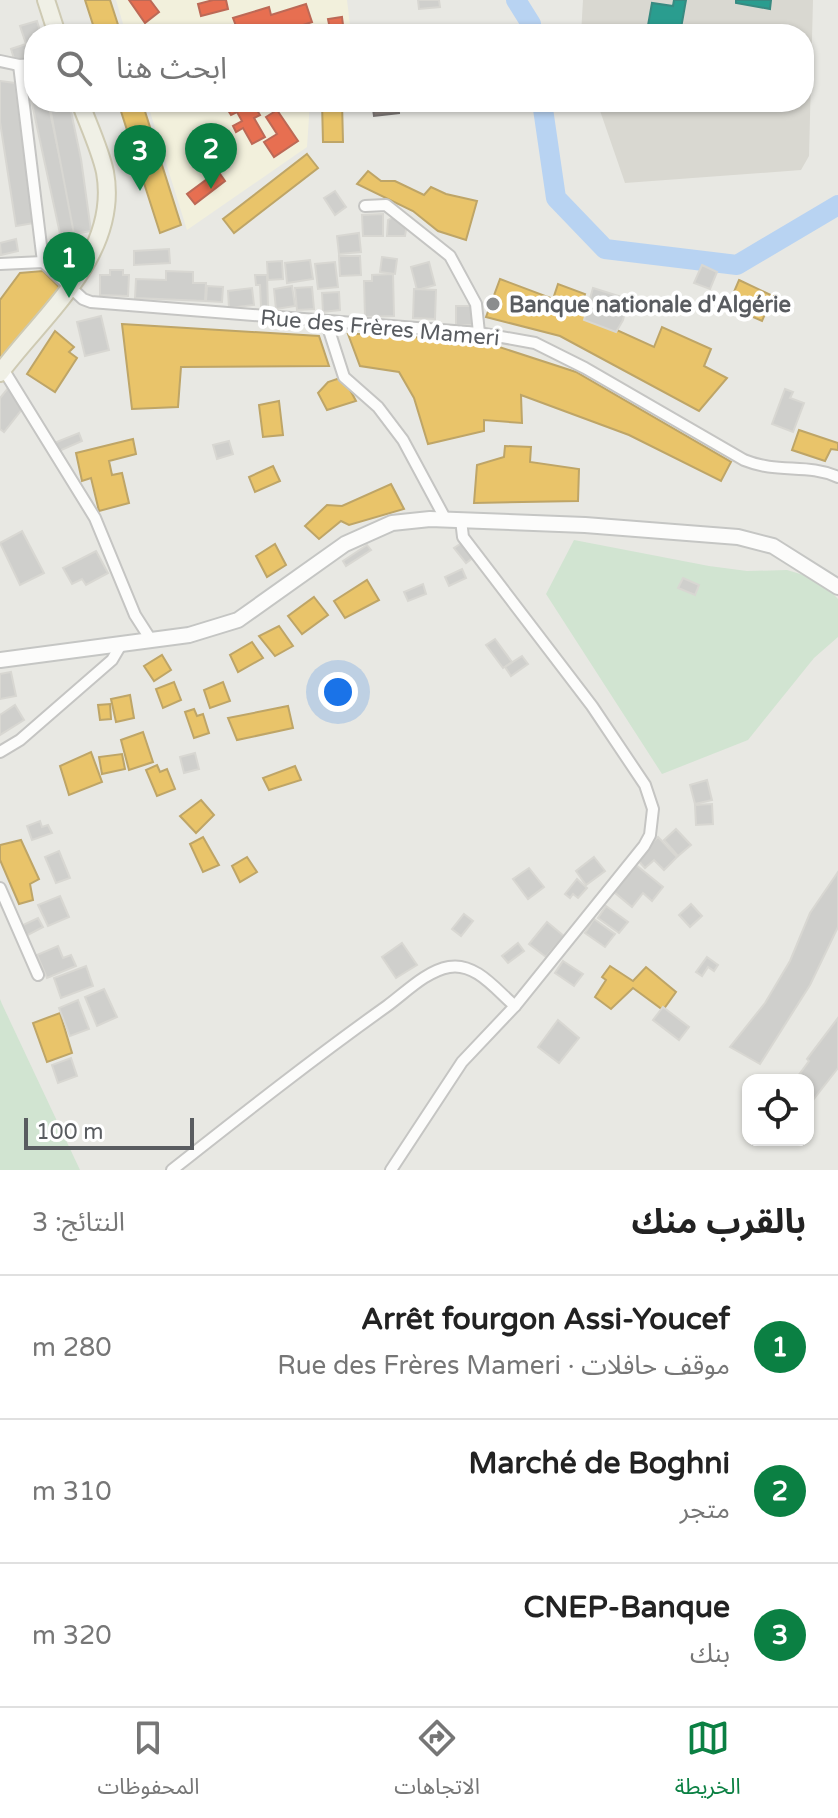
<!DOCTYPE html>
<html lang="ar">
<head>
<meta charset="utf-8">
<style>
	:root { --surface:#fff; --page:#f2f2f2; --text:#222; --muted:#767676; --line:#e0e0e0; --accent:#0b8043 }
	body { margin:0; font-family:"Varela Round","Noto Sans Arabic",sans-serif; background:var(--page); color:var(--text); direction:rtl }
	.controls { position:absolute; right:24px; bottom:24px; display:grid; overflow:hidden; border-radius:16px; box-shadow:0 2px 6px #0004 }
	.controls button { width:72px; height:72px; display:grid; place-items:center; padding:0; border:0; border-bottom:2px solid var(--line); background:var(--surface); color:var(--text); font:40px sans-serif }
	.scale { position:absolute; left:24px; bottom:20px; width:170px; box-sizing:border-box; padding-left:8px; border:4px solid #595c60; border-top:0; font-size:22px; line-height:28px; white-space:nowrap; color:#595c60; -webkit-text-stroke:6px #fff; paint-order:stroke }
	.you { position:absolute; left:338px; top:692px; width:28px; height:28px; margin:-20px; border:6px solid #fff; border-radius:50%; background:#1a73e8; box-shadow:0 0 0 12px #1a73e833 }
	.badge { display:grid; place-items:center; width:52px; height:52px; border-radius:50%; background:var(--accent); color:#fff; font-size:26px; font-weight:700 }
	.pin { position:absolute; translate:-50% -66px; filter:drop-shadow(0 2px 4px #0008) }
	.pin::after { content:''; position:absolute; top:42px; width:28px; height:24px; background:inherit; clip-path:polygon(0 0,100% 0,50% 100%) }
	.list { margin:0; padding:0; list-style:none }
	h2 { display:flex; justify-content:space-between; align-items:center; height:104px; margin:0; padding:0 32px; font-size:34px }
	h2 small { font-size:26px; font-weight:400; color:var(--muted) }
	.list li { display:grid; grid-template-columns:52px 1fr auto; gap:24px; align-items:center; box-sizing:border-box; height:144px; padding:0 32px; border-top:2px solid var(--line) }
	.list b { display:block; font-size:30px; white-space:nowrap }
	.list p { margin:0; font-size:26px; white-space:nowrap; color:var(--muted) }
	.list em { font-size:26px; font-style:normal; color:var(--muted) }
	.icon { flex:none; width:44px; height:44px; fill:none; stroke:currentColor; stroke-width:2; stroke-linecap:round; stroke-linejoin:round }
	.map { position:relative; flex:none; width:838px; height:1170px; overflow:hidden; direction:ltr }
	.search { position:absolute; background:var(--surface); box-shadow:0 2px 6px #0004; left:24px; right:24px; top:24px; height:88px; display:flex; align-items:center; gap:20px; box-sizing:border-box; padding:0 28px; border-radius:32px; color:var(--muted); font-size:30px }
	.sheet { height:536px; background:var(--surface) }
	nav { display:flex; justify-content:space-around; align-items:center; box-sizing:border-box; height:112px; border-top:2px solid var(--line); background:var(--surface); font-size:22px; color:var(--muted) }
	nav a { display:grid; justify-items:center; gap:4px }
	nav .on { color:var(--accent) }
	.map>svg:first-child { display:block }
	.commercial { fill:#f2f0dc }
	.education { fill:#d9d8d1 }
	.green { fill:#d1e4d1 }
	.homes { fill:#e9c46a; stroke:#bea567; stroke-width:2 }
	.shops { fill:#e76f51; stroke:#bc6956; stroke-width:2 }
	.schools { fill:#2a9d8f; stroke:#388a81; stroke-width:2 }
	.industry { fill:#8a817c; stroke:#7b7674; stroke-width:2 }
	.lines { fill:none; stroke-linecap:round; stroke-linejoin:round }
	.river { stroke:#b8d3f2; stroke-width:20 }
	.building { fill:#cfcfcc; stroke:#d8d7d2; stroke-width:2 }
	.street-casing { stroke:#c5c5c3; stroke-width:14 }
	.secondary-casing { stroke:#c5c6c4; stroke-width:18 }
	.primary-casing { stroke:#cecab3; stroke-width:20 }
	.street { stroke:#fcfcfb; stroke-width:10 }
	.secondary { stroke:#fcfcfb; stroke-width:14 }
	.primary { stroke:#f0f0e6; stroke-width:16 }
	.poi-dot { fill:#8b8d8e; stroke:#fff; stroke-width:3 }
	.labels { text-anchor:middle; stroke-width:8; stroke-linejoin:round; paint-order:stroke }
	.poi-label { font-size:22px; font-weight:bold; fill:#595c60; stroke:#fff; text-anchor:start }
	.street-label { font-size:22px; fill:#595c60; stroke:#fff }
</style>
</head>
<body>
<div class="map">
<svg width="838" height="1170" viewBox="0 0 838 1170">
	<rect width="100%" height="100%" fill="#e8e8e3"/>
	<g class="commercial">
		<path d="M116 0H347L351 34H126Z"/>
		<path d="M147 102H310L307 147 187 230Z"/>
	</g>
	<path class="education" d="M583 0H813L809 156 801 170 625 183 597 102H804V34H581Z"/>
	<g class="green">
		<path d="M574 540 709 566 747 571 787 570 820 580 838 599V637L814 658 748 740 662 774 546 594Z"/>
		<path d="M0 999 2 1004 80 1170H0Z"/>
	</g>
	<g class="homes">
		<path d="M85 0H110L121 34H96Z"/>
		<path d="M118 102H142L181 225 160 233Z"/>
		<path d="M322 102H342L343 142H323Z"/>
		<path d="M307 154 318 168 234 233 223 219Z"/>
		<path d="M368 171 381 181H395L424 195 431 187 446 194 477 201 466 240 438 231 413 211 357 184Z"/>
		<path d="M43 271 61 289 0 360V300L20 273Z"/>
		<path d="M500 279 553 299 558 284 585 294 579 313 654 347 662 327 711 349 704 366 727 378 699 411 560 336 486 317Z"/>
		<path d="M739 280 773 296 762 321 728 306Z"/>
		<path d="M122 324 319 336 329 366 181 367 178 407 132 409Z"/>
		<path d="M55 331 74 347 69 352 77 358 55 392 27 374Z"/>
		<path d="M348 334H380L490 344 576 372 731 462 721 481 629 435 521 395 522 423 484 420V431L428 444 414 398 399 372 360 366Z"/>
		<path d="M343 377 356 401 327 410 318 393 328 382Z"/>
		<path d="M279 401 283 435 263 437 259 405Z"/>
		<path d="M799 430 838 443V450L831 449 825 461 792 450Z"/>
		<path d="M133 439 136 454 109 461 112 475 122 473 129 503 99 511 91 478 82 481 76 453Z"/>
		<path d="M505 446 531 447 530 462 579 469 578 501 474 503 477 465 504 457Z"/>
		<path d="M273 466 280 481 255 492 249 477Z"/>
		<path d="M391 484 404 509 349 525 341 521 319 539 305 526 327 505 342 506Z"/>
		<path d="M275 544 286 565 267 577 256 556Z"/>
		<path d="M367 580 379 600 345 618 334 601Z"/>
		<path d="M314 597 328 615 302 634 288 616Z"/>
		<path d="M279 626 293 646 275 656 259 636Z"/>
		<path d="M252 642 263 658 238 672 230 655Z"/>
		<path d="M162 655 171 670 154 681 144 666Z"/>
		<path d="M174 682 181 700 163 708 156 689Z"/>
		<path d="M223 682 230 701 210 708 204 690Z"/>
		<path d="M130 695 134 718 116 722 111 699Z"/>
		<path d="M110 704 111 719 100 720 98 705Z"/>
		<path d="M288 706 293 728 237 740 228 718Z"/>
		<path d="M194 709 197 716 203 714 209 733 194 738 185 712Z"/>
		<path d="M143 732 153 762 129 770 121 740Z"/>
		<path d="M91 752 102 782 69 795 60 766Z"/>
		<path d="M122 754 125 769 102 774 99 757Z"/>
		<path d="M157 765 160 772 167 769 175 789 157 796 146 770Z"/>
		<path d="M295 766 301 780 269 790 263 778Z"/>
		<path d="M201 800 214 815 196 833 180 816Z"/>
		<path d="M203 837 219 865 203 872 190 844Z"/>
		<path d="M21 840 39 879 30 884 33 900 19 904 0 860V845Z"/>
		<path d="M247 857 257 872 240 882 232 866Z"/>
		<path d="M610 966 633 981 646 967 676 992 663 1010 633 988 611 1009 595 997 606 980 602 977Z"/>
		<path d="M60 1013 72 1053 47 1062 33 1023Z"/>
	</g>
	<g class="shops">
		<path d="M129 0H150L159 12 145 23Z"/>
		<path d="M213 0H226L228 9 201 16 198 4Z"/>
		<path d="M306 4 312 22 276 34H239L233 18 269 7 271 15Z"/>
		<path d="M342 17 344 33 331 34 328 19Z"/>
		<path d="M223 102H252L260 115 254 118 265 137 252 144 243 128 236 132 233 126 242 121 237 112 231 115Z"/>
		<path d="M277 110 298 141 274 157 264 142 277 134 266 117Z"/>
		<path d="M218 171 225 181 195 204 187 194Z"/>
	</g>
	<g class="schools">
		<path d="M674 0H686L680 34 647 31 652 3 673 6Z"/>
		<path d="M736 0H771L770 9 736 3Z"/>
	</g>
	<path class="industry" d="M372 102H398L399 113 374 116Z"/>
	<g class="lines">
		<g class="river">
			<path d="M516 0 531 24 532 34"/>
			<path d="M542 102 556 198 605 249 737 265 838 205"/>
		</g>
	</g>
	<g class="building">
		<path d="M418 0H439L440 7 419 9Z"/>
		<path d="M37 21 41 34H34V55L15 62 11 49 26 44 20 26Z"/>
		<path d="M0 81 15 83 34 223 16 226 0 122Z"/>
		<path d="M34 84V102H48L77 240 62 243 28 85Z"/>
		<path d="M49 102H69L81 159 91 231 74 234Z"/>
		<path d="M335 191 346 207 335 215 324 198Z"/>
		<path d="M383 214V236H363L362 215Z"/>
		<path d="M397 215 407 224 405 236H387L388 220Z"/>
		<path d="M359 233 361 252 339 254 337 236Z"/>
		<path d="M16 239 18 251 1 255 0 243Z"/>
		<path d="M169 249 170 263 134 265V251Z"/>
		<path d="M339 256H360L361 275 340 276Z"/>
		<path d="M382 257 397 259 395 274 380 272Z"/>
		<path d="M310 260 313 279 287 283 285 263Z"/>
		<path d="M282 261 283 279 268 280 267 262Z"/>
		<path d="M335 262 338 287 318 289 315 264Z"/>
		<path d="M429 262 435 285 417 290 411 267Z"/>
		<path d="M702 265 717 272 710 289 694 283Z"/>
		<path d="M110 270H123V275H129L128 296 100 295V275H110Z"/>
		<path d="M166 271 193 272V283H206L205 301 135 298 136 279 166 280Z"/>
		<path d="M393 274 394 316 365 317 364 281H372V275Z"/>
		<path d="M255 275H267L268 307H261L260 285H256Z"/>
		<path d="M207 286 223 287 222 302 206 301Z"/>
		<path d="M292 286 295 306 276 309 274 289Z"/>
		<path d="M312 287 314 309 297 310 295 288Z"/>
		<path d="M252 288 254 305 229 308 228 291Z"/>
		<path d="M593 288 628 299 623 320 616 332 584 320Z"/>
		<path d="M414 289 436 290 435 319 413 318Z"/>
		<path d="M339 292 340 310 323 312 322 293Z"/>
		<path d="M456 306H473L472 325H456Z"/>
		<path d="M101 316 109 350 85 356 77 322Z"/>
		<path d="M9 387 23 408 4 432 0 429V398Z"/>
		<path d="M785 389 793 392 790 398 804 403 793 432 772 424Z"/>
		<path d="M79 433 82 441 57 452 54 443Z"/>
		<path d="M229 441 233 454 217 459 213 445Z"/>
		<path d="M22 531 44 573 20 585 0 543Z"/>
		<path d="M463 542 474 557 466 563 454 548Z"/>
		<path d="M367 545 371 550 346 566 343 561Z"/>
		<path d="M96 551 108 573 86 585 82 579 72 584 63 568Z"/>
		<path d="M462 569 466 578 449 586 445 577Z"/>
		<path d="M683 578 699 585 695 595 678 588Z"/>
		<path d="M423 584 426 594 408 601 404 592Z"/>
		<path d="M495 639 512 662 503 668 486 645Z"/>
		<path d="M522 656 528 664 511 676 505 667Z"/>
		<path d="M11 672 16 696 0 699V674Z"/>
		<path d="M15 705 24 720 0 735V715Z"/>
		<path d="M195 753 199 769 184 773 180 757Z"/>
		<path d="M707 780 712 800 695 804 690 785Z"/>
		<path d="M712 804 713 824 696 825 695 805Z"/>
		<path d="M40 821 42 827 48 825 52 833 32 840 27 826Z"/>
		<path d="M676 829 691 845 678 856 664 840Z"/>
		<path d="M658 837 677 857 664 870 654 860 645 868 636 858Z"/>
		<path d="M59 851 70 878 56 883 45 857Z"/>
		<path d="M594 857 605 871 586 885 576 871Z"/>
		<path d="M636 865 663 887 652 901 643 893 632 907 614 892Z"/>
		<path d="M529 868 544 887 528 899 513 879Z"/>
		<path d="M838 872V927L810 985 760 1064 730 1047 765 1003 790 961 810 913Z"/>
		<path d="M577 879 587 888 578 898 573 894 570 898 565 894Z"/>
		<path d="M60 896 69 917 48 926 38 905Z"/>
		<path d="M691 904 702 916 690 927 679 915Z"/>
		<path d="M606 906 628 922 619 933 598 918Z"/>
		<path d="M464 914 473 921 461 936 452 929Z"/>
		<path d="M38 918 43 927 26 936 21 926Z"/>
		<path d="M594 919 615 934 605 947 585 933Z"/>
		<path d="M547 922 564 936 546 957 529 944Z"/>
		<path d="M402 943 417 965 396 978 382 957Z"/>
		<path d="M518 943 524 951 508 963 502 956Z"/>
		<path d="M58 946 63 958 71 955 76 966 47 978 37 955Z"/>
		<path d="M707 957 718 965 714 971 708 967 702 976 696 972Z"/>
		<path d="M563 961 583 974 574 986 555 973Z"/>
		<path d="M86 966 93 986 61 998 54 978Z"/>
		<path d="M104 989 117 1017 97 1026 85 997Z"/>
		<path d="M78 1000 89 1029 70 1036 59 1008Z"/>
		<path d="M663 1007 689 1027 679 1040 653 1020Z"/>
		<path d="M838 1018V1068L813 1100 808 1096V1080H795L809 1061 807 1059Z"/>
		<path d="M558 1020 579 1038 559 1063 538 1047Z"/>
		<path d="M71 1058 77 1076 58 1083 52 1065Z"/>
	</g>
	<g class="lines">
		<defs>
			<g id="street">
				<path d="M0 61 19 65 34 64"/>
				<path d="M19 65 43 262"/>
				<path d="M365 206 386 205 450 256 476 304 479 333"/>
				<path d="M0 264 43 262 83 299 91 302 479 333 535 343 585 368 744 460C778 474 807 463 838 477"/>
				<path d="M326 321 344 377 378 407 403 440 446 520"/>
				<path d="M3 369 95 518 135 615 151 640"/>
				<path d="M0 752 20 740 112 660 122 643"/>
				<path d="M0 888 38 975"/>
				<path d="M172 1170C243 1114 314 1058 387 1006 405 993 426 971 449 967 476 962 497 991 515 1006"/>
				<path d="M391 1170 462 1062 515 1006 644 846 650 835 653 809 645 785 592 706 463 537 461 520"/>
			</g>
			<path id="secondary" d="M0 660 189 635 238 620 345 544 392 523 430 519 585 525 738 537 773 546 838 587"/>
			<g id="primary">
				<path d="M46 0 57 34"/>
				<path d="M0 373C44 314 120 254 105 172 100 149 88 124 80 102"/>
			</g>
		</defs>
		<use href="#street" class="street-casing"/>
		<use href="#secondary" class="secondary-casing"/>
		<use href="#primary" class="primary-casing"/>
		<use href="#street" class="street"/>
		<use href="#secondary" class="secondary"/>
		<use href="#primary" class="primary"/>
	</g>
	<circle class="poi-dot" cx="493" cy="304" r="8"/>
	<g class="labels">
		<g class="poi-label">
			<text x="509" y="312">Banque nationale d'Algérie</text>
		</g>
		<g class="street-label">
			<text transform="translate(380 327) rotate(5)" y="8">Rue des Frères Mameri</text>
		</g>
	</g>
</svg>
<div class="controls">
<button><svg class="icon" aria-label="locate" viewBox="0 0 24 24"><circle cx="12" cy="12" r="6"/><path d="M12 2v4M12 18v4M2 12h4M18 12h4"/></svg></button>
</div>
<div class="scale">100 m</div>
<div class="you"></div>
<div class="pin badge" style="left:69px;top:298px">1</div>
<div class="pin badge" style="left:211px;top:189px">2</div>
<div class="pin badge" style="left:140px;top:191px">3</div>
<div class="search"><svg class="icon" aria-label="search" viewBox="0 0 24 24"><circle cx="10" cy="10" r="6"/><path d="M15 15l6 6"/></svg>ابحث هنا</div>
</div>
<section class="sheet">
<h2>بالقرب منك<small>النتائج: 3</small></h2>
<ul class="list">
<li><span class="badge">1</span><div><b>Arrêt fourgon Assi-Youcef</b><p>موقف حافلات · Rue des Frères Mameri</p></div><em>280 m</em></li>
<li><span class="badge">2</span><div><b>Marché de Boghni</b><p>متجر</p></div><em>310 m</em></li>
<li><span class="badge">3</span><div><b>CNEP-Banque</b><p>بنك</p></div><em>320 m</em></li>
</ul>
</section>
<nav>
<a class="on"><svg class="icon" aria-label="map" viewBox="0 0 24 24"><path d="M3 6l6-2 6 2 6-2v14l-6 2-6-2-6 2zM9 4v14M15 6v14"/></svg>الخريطة</a>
<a><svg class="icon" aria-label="directions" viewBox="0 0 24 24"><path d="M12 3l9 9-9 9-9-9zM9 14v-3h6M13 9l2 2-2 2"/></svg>الاتجاهات</a>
<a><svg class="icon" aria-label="saved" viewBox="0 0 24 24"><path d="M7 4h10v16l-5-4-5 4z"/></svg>المحفوظات</a>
</nav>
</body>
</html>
